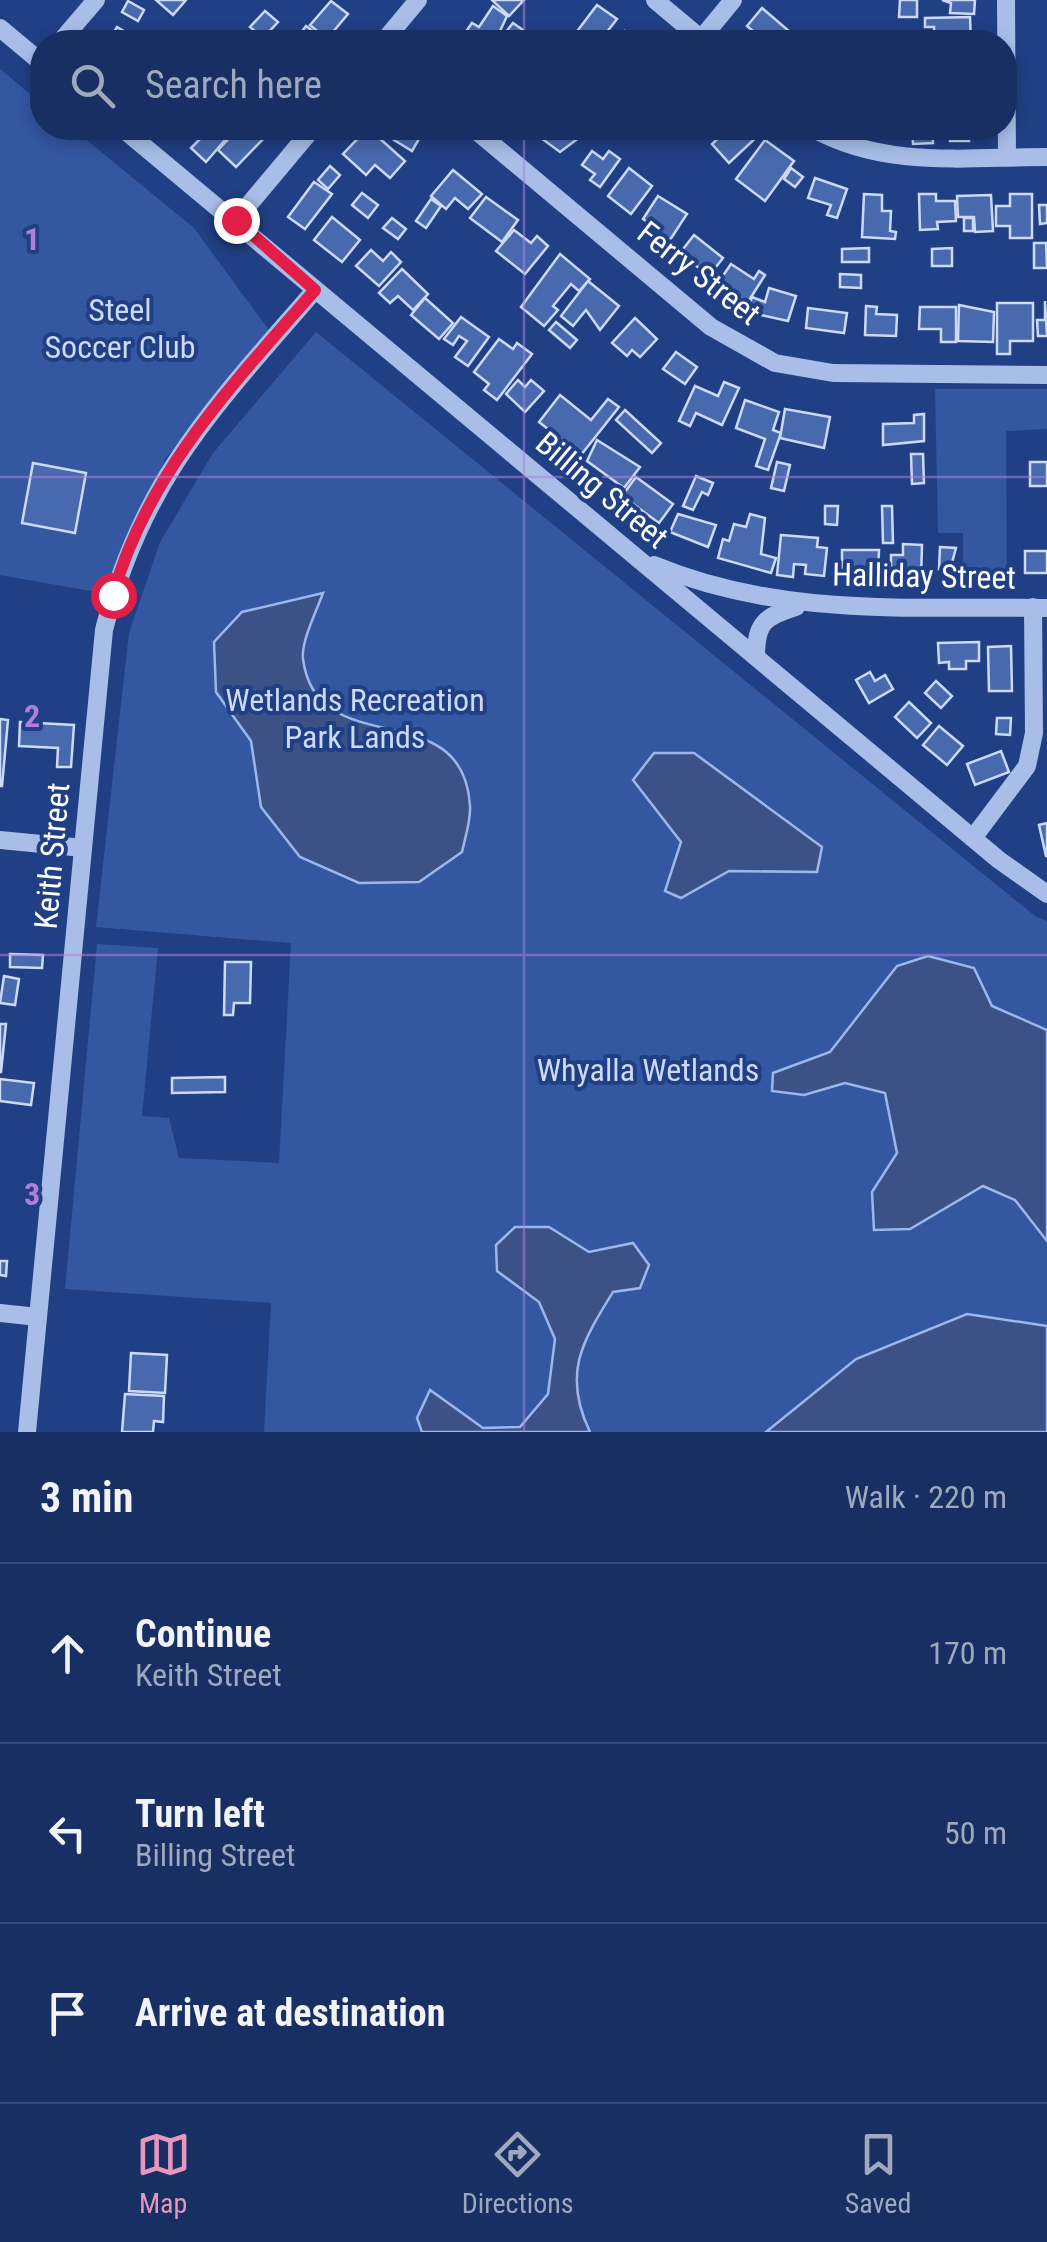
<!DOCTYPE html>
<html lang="en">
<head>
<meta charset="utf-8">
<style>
	:root { --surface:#182f63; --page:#213769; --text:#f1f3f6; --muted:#9fa9be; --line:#364a78; --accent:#e797bd }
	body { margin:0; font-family:"Roboto Condensed",sans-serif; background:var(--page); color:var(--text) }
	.stop { position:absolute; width:30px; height:30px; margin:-22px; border:8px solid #e11d48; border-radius:50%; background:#fff }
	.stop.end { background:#e11d48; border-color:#fff; box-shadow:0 2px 10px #0008 }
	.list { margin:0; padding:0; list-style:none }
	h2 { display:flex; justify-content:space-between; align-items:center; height:130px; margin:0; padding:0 40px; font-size:42px }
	h2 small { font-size:32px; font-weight:400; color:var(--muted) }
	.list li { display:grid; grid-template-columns:65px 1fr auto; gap:30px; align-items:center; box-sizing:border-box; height:180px; padding:0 40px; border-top:2px solid var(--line) }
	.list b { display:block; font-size:38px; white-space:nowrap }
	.list p { margin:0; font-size:32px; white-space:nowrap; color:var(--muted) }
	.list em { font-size:32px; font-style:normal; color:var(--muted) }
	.icon { flex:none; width:55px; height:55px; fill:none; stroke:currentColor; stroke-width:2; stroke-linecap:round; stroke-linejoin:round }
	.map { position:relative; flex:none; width:1047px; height:1432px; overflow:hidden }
	.search { position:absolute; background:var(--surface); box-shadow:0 5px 15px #0003; left:30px; right:30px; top:30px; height:110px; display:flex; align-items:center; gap:25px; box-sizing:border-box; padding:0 35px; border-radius:40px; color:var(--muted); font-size:38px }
	.sheet { height:670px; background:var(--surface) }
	nav { display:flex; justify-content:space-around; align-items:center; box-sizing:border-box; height:140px; border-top:2px solid var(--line); background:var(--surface); font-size:28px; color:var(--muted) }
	nav a { display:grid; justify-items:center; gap:5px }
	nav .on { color:var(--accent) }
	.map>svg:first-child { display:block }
	.green { fill:#3457a2 }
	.water { fill:#3c5286; stroke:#9cb7eb; stroke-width:2.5 }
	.building { fill:#4869ad; stroke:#ccdaf7; stroke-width:2.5 }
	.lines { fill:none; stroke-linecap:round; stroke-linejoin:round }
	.minor { stroke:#a8bee9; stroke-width:18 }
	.route { stroke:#e11d48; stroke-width:12 }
	.grid { fill:none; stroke:#b080d9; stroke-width:2.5; stroke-opacity:0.55 }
	.labels { text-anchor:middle; stroke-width:8; stroke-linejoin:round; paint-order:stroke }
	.street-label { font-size:32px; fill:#fff; stroke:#203f84 }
	.park-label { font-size:32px; fill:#ccdaf7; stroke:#203f84 }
	.grid-label { font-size:32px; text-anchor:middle; font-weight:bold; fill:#b080d9; stroke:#203f84; stroke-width:8; stroke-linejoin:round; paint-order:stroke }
</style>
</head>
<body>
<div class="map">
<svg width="1047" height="1432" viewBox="0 0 1047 1432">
	<rect width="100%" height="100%" fill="#203f84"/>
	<g class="green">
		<path d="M0 69 42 104V128H72L194 228 274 337 165 459 113 595 0 575Z"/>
		<path d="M316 332 1035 916 1047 921V1432H264L271 1303 65 1289 97 944 158 948 142 1116 169 1118 179 1158 279 1163 291 943 96 927 129 633 160 542 213 453Z"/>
		<path d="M935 389H1047V429L1006 431 1007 588H963V533H938Z"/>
	</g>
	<g class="water">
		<path d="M323 593C317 610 301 641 303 659 317 765 463 691 470 806 471 820 465 838 462 852L419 882 359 883 300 857 261 807 251 741 216 692 214 642 242 612Z"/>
		<path d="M654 753H694L822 847 817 872 729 871 681 898 665 891 681 842 633 780Z"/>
		<path d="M928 956 974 968 992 1006 1047 1030V1241L1015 1200 983 1186 910 1229 874 1230 872 1192 897 1153 885 1093 845 1083 804 1095 772 1091 773 1073 830 1052 897 966Z"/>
		<path d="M515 1227H549L589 1252 633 1243 649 1265 640 1288 613 1292C582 1342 562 1374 590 1432H422L417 1418 430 1390 483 1428 520 1427 548 1394 555 1339 539 1302 497 1271 496 1245Z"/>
		<path d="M967 1314 1047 1326V1432H766L856 1359Z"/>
	</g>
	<g class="building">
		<path d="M156 0H186L173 15Z"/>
		<path d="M492 0H524L509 16Z"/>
		<path d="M900 0H917V17H899Z"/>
		<path d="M942 0H975L974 14 950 13 951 3Z"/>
		<path d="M128 1 144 10 138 21 122 12Z"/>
		<path d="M331 1 348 14 327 39 310 25Z"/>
		<path d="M597 5 617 19 599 42H578L572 38Z"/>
		<path d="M493 6 507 16 495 42 460 40 472 23 479 27Z"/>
		<path d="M762 8 789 31 779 42H766L747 26Z"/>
		<path d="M265 11 278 22 263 38 250 27Z"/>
		<path d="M970 17 971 42H935L934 27H925V18Z"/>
		<path d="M513 23 533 37 528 42H518L505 33Z"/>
		<path d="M306 26 321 37 317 42H285L292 34 297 38Z"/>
		<path d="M117 27 136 38 133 42H108Z"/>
		<path d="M625 31 643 42H617Z"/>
		<path d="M188 128H225L231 133 206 162 191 148 200 139Z"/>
		<path d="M239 128H254L265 137 236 167 218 150Z"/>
		<path d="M368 128 405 161 390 178 375 165 366 175 343 154Z"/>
		<path d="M384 128H411L422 134 412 151 381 132Z"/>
		<path d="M547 128H566L576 140 560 152 537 135Z"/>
		<path d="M729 128H755L761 133 729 163 712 144Z"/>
		<path d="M912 128H932L933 143 913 144Z"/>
		<rect x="950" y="128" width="19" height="13"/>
		<path d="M765 140 794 161 765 201 736 179Z"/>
		<path d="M592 151 603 159 609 151 620 159 600 187 590 180 595 174 582 165Z"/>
		<path d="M330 166 340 175 328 189 318 180Z"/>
		<path d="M629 168 652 186 631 214 608 196Z"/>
		<path d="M791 168 803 177 795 187 784 179Z"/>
		<path d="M453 170 482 194 468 209 455 198 446 209 431 196Z"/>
		<path d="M815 178 847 189 837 218 827 215 831 205 808 198Z"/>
		<path d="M314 182 332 194 305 229 288 217Z"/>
		<path d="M362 193 378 205 368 218 352 205Z"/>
		<path d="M864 194 882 195V211H891L890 231 896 232 895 239 862 237Z"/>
		<path d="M919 194H936V201H955L956 221 937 222 938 229 920 230Z"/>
		<path d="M1010 194H1032V238H1010V226H996V206H1010Z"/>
		<path d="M991 195 993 231 975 232 974 217H958L957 196Z"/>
		<path d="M658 196 687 214 668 243 647 230 650 224 643 219Z"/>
		<path d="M486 197 518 220 502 242 470 218Z"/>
		<path d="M431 199 441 206 426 228 416 221Z"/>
		<path d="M1039 205H1047V223L1040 224Z"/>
		<path d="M332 217 360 240 342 262 314 240Z"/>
		<path d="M392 218 406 229 398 239 383 228Z"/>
		<rect x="964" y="218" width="9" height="13"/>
		<path d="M514 230 531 243 537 236 548 246 525 274 496 251Z"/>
		<path d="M694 235 723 258 709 276 680 253Z"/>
		<path d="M1034 243H1046L1047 268H1034Z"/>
		<path d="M869 248V262H842V249Z"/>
		<path d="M952 248V266H932V249Z"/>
		<path d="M371 250 383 261 391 252 401 262 379 286 356 266Z"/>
		<path d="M560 254 590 279 579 291 571 284 553 306 558 310 544 326 521 307Z"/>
		<path d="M731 264 754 279 759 271 765 275 748 302 718 283Z"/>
		<path d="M402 269 428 294 413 310 398 296 390 303 379 293Z"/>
		<path d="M840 274 861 275V288L840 287Z"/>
		<path d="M588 281 619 306 600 330 586 310 573 326 561 316Z"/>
		<path d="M769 288 796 296 788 321 747 312 752 297 765 302Z"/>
		<path d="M425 298 453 323 439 339 411 315Z"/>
		<path d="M1045 301 1047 336H1038L1037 320H1045Z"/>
		<path d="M997 303H1033V341H1010V354H997Z"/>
		<path d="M959 305 994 312 993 342 958 341Z"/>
		<path d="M866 306 877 307 876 314 897 315 896 336 865 335Z"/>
		<path d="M920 307H956V342H941V329H919Z"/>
		<path d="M808 308 847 313 844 333 806 328Z"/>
		<path d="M461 317 489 337 468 366 455 357 467 341 459 336 453 345 444 339Z"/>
		<path d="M635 318 657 339 640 357 632 350 627 356 612 343Z"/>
		<path d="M556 322 577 340 570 348 549 330Z"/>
		<path d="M499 339 513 349 517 343 532 354 497 400 484 390 489 384 474 372Z"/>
		<path d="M676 352 697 367 685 384 663 369Z"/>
		<path d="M518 380 525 387 531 380 544 391 525 412 506 394Z"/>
		<path d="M724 382 739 388 722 425 696 413 690 426 679 421 695 386 718 396Z"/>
		<path d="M560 395 591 420 608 399 619 407 581 455 539 422Z"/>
		<path d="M745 400 779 412 773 430 781 433 768 470 756 466 765 439 736 428Z"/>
		<path d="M785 409 830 417 824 448 780 438Z"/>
		<path d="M625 410 661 443 652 453 616 420Z"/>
		<path d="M924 414V441L883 445V424L914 423V415Z"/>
		<path d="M597 440 640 467 624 488 587 461Z"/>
		<path d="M911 454H923L924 483 912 484Z"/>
		<path d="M777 462 790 465 784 491 771 488Z"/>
		<rect x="1030" y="462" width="17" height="24"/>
		<path d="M33 463 86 473 75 533 22 523Z"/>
		<path d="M696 476 713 483 708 495 702 492 693 510 683 506Z"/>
		<path d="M636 477 673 504 659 523 622 496Z"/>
		<path d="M825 506H838L837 525 825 524Z"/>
		<path d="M882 506H892L893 543H883Z"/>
		<path d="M678 514 716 525 708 547 670 532Z"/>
		<path d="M750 514 765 518 761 554 776 558 771 573 718 558 723 539 729 541 734 524 746 527Z"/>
		<path d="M781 535 818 538 817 547 827 548 824 576 805 574 806 565 794 564 793 577 777 575Z"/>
		<path d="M903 544 922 545 921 579 891 578V555H903Z"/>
		<path d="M940 547 956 548 950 570 939 569Z"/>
		<path d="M842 550H879L878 576 842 575Z"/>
		<rect x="1025" y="551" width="22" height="22"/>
		<path d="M979 642V661H966V669H949V662L939 663 938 643Z"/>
		<path d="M1011 646 1012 691H989L988 647Z"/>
		<path d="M870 672 875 681 885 675 893 689 869 703 856 680Z"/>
		<path d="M936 681 952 696 941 708 925 693Z"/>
		<path d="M909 702 931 723 917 738 895 717Z"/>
		<path d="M997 718H1011L1010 735 996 734Z"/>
		<path d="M0 719 8 720 2 786H0Z"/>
		<path d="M20 722 74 725 71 767H57L58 748 19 746Z"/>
		<path d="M939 726 963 746 947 765 923 745Z"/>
		<path d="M1001 751 1009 772 975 785 967 764Z"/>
		<path d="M1047 823V856H1046L1039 825Z"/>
		<path d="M10 954 43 955 42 968 10 967Z"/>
		<path d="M225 962H251L250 1003H234L233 1015H224Z"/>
		<path d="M4 976 19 979 15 1005 0 1003Z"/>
		<path d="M0 1024H6L1 1072H0Z"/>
		<path d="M225 1077V1092L172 1093V1078Z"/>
		<path d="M0 1079 34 1083 31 1105 0 1101Z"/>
		<path d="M0 1261H7L6 1276 0 1275Z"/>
		<path d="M131 1353 167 1355 165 1393 129 1391Z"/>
		<path d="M125 1394 164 1396 163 1422 154 1421 153 1432H122Z"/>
	</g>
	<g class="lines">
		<g class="minor">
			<path d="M655 0 705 42"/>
			<path d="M1006 0 1007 157"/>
			<path d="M0 28 42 63"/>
			<path d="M701 39 733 0"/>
			<path d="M60 42 96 0"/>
			<path d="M383 42 418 0"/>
			<path d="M122 128 999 860 1047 894"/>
			<path d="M473 128 711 327 775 363 833 373 1047 375"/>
			<path d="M812 128C884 169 967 157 1047 157"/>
			<path d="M236 220 313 128"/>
			<path d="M654 565C782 618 911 606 1047 608"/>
			<path d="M756 657C756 623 764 617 796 607"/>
			<path d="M973 838 1027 766 1034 733 1033 607"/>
			<path d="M0 840 83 848"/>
			<path d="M0 1313 38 1317"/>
			<path d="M27 1432 104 630C142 478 216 405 315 290"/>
		</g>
	</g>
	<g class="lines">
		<path class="route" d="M113 595C147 473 234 383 315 290L236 220"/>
	</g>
	<path class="grid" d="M524 0V42M524 128V1432M0 477H1047M0 955H1047"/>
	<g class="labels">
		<g class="street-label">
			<text transform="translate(699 273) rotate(38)" y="11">Ferry Street</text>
			<text transform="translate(602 490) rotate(40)" y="11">Billing Street</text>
			<text transform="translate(924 576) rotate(1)" y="11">Halliday Street</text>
			<text transform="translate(52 856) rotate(-85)" y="11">Keith Street</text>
		</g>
		<g class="park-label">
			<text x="120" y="321">Steel<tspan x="120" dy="37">Soccer Club</tspan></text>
			<text x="355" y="711">Wetlands Recreation<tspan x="355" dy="37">Park Lands</tspan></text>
			<text x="648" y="1081">Whyalla Wetlands</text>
		</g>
	</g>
	<g class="grid-label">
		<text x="32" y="250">1</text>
		<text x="32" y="727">2</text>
		<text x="32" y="1205">3</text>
	</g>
</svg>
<div class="stop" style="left:113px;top:595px"></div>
<div class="stop end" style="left:236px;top:220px"></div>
<div class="search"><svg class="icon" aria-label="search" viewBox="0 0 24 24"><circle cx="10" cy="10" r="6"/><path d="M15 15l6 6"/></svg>Search here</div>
</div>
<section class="sheet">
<h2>3 min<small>Walk · 220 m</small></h2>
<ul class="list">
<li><svg class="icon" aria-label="ahead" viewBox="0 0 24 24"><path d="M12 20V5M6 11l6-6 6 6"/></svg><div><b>Continue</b><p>Keith Street</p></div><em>170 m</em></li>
<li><svg class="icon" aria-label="left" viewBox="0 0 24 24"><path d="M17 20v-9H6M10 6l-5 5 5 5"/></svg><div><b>Turn left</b><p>Billing Street</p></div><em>50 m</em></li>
<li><svg class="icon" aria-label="arrive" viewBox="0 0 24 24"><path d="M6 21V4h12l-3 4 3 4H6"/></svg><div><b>Arrive at destination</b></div></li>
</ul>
</section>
<nav>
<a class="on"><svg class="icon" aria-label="map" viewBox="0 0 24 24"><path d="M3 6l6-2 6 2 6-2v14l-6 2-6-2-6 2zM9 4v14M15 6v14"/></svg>Map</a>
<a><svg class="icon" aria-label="directions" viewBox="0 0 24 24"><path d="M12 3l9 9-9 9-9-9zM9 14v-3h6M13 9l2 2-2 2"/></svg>Directions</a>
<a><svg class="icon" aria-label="saved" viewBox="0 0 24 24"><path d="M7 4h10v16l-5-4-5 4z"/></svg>Saved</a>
</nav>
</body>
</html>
